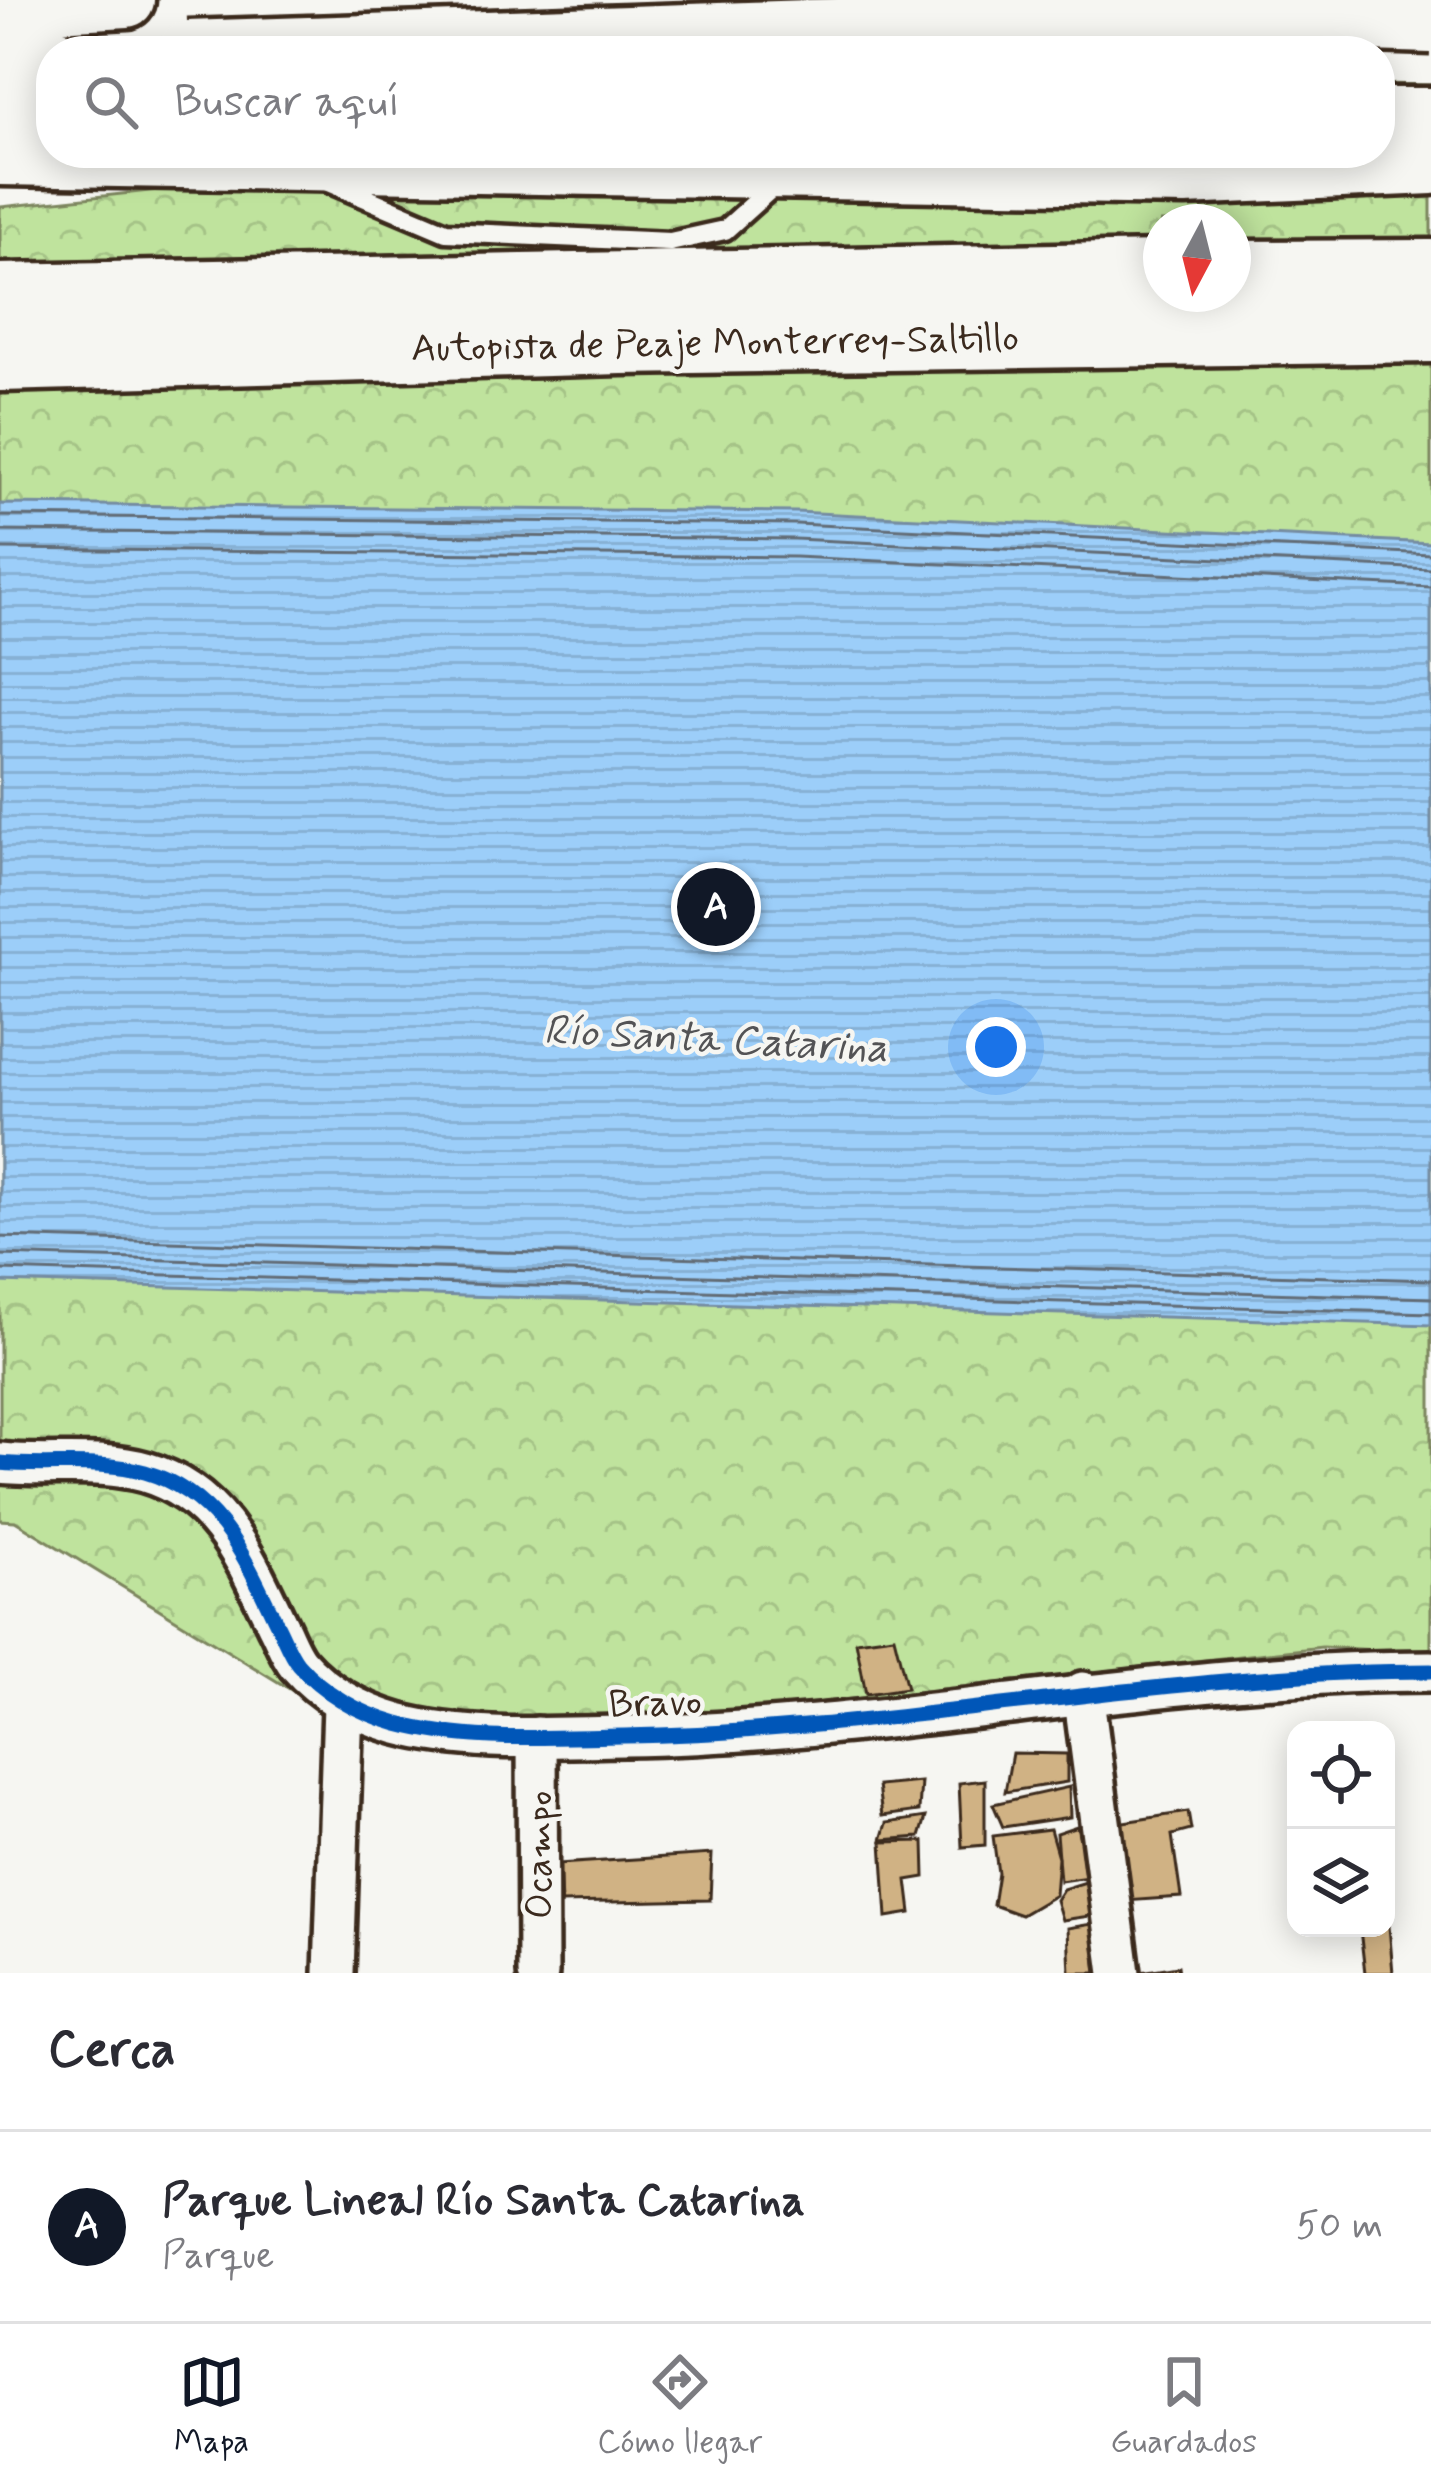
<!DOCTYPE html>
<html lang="es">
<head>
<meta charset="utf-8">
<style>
	:root { --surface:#fff; --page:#f2f2f3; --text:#2b2b33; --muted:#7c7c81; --line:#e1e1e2; --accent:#111827 }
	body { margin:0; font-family:Mynerve,sans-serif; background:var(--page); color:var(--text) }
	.controls { position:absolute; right:36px; bottom:36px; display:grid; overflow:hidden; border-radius:24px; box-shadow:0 6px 30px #0003 }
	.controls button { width:108px; height:108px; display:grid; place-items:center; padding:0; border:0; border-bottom:3px solid var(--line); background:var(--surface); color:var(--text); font:60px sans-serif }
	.compass { position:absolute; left:1143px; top:204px; width:108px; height:108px; border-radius:50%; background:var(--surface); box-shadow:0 6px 30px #0003; rotate:187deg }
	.you { position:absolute; left:996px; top:1047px; width:42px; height:42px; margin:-30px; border:9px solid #fff; border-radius:50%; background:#1a73e8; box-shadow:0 0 0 18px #1a73e833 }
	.badge { display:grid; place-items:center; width:78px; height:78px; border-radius:50%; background:var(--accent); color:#fff; font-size:39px; font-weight:700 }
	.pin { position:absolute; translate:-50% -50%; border:6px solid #fff; box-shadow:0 3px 12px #0006 }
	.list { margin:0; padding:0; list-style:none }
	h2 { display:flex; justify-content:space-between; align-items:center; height:156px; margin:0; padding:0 48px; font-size:51px }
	h2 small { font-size:39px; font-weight:400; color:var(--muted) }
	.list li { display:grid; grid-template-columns:78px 1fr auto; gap:36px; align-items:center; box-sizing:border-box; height:192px; padding:0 48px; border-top:3px solid var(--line) }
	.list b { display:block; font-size:45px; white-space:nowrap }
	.list p { margin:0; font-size:39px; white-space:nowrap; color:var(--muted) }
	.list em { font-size:39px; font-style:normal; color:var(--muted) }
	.icon { flex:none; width:66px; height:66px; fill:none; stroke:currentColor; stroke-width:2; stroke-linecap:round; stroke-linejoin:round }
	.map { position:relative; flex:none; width:1431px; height:1973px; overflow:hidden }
	.search { position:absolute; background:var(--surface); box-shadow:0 6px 30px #0003; left:36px; right:36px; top:36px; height:132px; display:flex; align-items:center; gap:30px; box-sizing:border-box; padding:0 42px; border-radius:48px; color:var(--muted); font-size:45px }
	.sheet { height:348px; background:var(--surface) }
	nav { display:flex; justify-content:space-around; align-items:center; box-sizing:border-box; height:168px; border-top:3px solid var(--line); background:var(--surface); font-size:33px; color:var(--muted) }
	nav a { display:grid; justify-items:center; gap:6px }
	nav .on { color:var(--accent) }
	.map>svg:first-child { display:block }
	.park { fill:url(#park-crowns); stroke:#7d865e; stroke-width:3; fill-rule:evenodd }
	.water { fill:url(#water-rules); stroke:#758ca1; stroke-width:3 }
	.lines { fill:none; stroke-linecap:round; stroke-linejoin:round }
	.shore { stroke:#626c76; stroke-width:3 }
	.building { fill:#d0b284; stroke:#3b2a1e; stroke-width:3 }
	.service-casing { stroke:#3b2a1e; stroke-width:27 }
	.minor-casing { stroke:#3b2a1e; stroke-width:48 }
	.secondary-casing { stroke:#3b2a1e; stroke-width:63 }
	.primary-casing { stroke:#3b2a1e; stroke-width:69 }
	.motorway-casing { stroke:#3b2a1e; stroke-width:75 }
	.service { stroke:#f6f6f2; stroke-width:18 }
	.minor { stroke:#f6f6f2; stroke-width:39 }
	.secondary { stroke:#f6f6f2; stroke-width:54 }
	.primary { stroke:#f6f6f2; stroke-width:60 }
	.motorway { stroke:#f6f6f2; stroke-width:66 }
	.primary-bridge-casing { stroke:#3b2a1e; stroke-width:69; stroke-linecap:butt }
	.primary-bridge { stroke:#f6f6f2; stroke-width:60 }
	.cycleway-casing { stroke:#f6f6f2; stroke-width:22 }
	.cycleway { stroke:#0057b8; stroke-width:15 }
	.labels { text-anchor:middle; stroke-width:9; stroke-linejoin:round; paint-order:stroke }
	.street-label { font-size:39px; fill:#3b2a1e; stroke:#f6f6f2 }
	.water-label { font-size:42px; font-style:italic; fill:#535355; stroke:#f6f6f2 }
</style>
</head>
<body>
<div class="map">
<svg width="1431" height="1973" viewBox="0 0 1431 1973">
	<defs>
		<pattern id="park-crowns" width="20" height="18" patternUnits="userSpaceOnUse" patternTransform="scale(3)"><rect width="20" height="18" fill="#bfe39d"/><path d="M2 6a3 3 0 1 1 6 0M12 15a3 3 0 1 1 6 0" fill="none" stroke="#a5c387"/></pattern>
		<pattern id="water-rules" width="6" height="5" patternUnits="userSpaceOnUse" patternTransform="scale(3)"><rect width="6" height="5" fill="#9ccef9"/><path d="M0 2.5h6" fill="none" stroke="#87b1d5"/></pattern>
	</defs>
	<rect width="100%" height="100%" fill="#f6f6f2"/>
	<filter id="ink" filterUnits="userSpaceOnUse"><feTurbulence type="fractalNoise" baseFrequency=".00833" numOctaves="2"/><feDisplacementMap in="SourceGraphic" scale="24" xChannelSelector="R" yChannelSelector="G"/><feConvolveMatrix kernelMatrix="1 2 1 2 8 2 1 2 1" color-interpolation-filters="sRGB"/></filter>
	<g filter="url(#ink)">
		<path class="park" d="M1380 84 1431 85V1653L1322 1647 653 1721 332 1715 15 1521 0 1520V207L317 173 1380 153ZM1161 222H1233V294H1161Z"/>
		<path class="water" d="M0 504 796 512 1431 543V1325L0 1282Z"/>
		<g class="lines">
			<g class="shore">
				<path d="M0 516 796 524 1431 554"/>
				<path d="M0 531 795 539 1431 569"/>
				<path d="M0 549 795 557 1431 587"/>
				<path d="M0 1237 1431 1280"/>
				<path d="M0 1255 1431 1298"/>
				<path d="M0 1270 1431 1313"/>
			</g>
		</g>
		<g class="building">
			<path d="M894 1636 907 1688 866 1694 856 1641Z"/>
			<path d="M1012 1753 1067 1754V1782L1005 1792Z"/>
			<path d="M985 1780V1845L962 1847 959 1783Z"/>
			<path d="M921 1782 919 1811 882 1816 878 1786Z"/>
			<path d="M1069 1787 1070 1817 1003 1827 993 1804Z"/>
			<path d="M1188 1812 1191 1830 1172 1835 1181 1897 1125 1901 1117 1823Z"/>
			<path d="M926 1817 920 1837 882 1840 887 1823Z"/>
			<path d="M1077 1826 1088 1877 1060 1881 1056 1833Z"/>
			<path d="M1050 1829 1058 1857 1055 1895 1021 1915 993 1905 998 1873 993 1836Z"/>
			<path d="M924 1841 925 1877 907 1880 911 1913 887 1917 882 1842Z"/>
			<path d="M712 1854 710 1900 561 1903 559 1864Z"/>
			<path d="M1089 1881 1090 1916 1062 1920 1056 1900 1063 1889Z"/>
			<path d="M1092 1924 1097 1973H1070L1068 1928Z"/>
			<path d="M1389 1926 1393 1973H1365L1360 1929Z"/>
			<path d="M1178 1966 1179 1973H1135Z"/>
		</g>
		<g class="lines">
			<defs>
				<path id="service" d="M328 182 446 232 670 242 725 230 775 185"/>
				<g id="minor">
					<path d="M0 1463C47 1468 100 1459 145 1472 220 1494 246 1560 277 1624 284 1637 289 1653 298 1664 325 1695 359 1713 398 1724 470 1743 550 1737 624 1736 894 1732 1161 1671 1431 1671"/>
					<path d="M1083 1692 1120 1973"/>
					<path d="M537 1737 538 1973"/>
					<path d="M334 1973 343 1705"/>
				</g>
				<g id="secondary">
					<path d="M0 7 127 0"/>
					<path d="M0 158 1185 178 1431 167"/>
				</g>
				<g id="primary">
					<path d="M0 59 51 57"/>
					<path d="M0 112H51"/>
					<path d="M1380 118H1431"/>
				</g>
				<g id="motorway">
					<path d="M1233 274 1431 273"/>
					<path d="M0 297 1161 275"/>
					<path d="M0 358 621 341 1431 329"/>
				</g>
			</defs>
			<use href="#service" class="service-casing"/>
			<use href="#minor" class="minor-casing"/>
			<use href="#secondary" class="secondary-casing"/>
			<use href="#primary" class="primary-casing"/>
			<use href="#motorway" class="motorway-casing"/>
			<use href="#service" class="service"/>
			<use href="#minor" class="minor"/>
			<use href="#secondary" class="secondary"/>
			<use href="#primary" class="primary"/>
			<use href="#motorway" class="motorway"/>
			<defs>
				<path id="primary-bridge" d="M188 51 1221 16 1431 23"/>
			</defs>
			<use href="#primary-bridge" class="primary-bridge-casing"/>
			<use href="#primary-bridge" class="primary-bridge"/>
			<defs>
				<path id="cycleway" d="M0 1463C47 1468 100 1459 145 1472 220 1494 246 1560 277 1624 284 1637 289 1653 298 1664 325 1695 359 1713 398 1724 470 1743 550 1737 624 1736 894 1732 1161 1671 1431 1671"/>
			</defs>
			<use href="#cycleway" class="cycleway-casing"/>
			<use href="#cycleway" class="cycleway"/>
		</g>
	</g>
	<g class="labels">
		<g class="street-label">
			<text transform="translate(715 341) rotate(-1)" y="14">Autopista de Peaje Monterrey-Saltillo</text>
			<text transform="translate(655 1701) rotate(-2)" y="14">Bravo</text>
			<text transform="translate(537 1855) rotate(-90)" y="14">Ocampo</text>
		</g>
		<g class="water-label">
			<text transform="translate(716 1037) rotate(3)" y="15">Río Santa Catarina</text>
		</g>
	</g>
</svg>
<div class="controls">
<button><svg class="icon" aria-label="locate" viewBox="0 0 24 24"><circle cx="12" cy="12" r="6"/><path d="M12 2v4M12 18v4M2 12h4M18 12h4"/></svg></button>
<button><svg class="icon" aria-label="layers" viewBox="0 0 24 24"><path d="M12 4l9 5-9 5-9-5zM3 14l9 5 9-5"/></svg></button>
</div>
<svg class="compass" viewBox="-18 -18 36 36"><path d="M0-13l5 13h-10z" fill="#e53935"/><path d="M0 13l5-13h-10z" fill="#7c7c81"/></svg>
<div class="you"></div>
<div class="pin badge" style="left:716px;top:907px">A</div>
<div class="search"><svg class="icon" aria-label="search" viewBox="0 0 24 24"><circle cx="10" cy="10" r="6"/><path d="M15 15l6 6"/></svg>Buscar aquí</div>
</div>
<section class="sheet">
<h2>Cerca<small></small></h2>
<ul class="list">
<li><span class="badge">A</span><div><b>Parque Lineal Río Santa Catarina</b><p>Parque</p></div><em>50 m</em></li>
</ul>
</section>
<nav>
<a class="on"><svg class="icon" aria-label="map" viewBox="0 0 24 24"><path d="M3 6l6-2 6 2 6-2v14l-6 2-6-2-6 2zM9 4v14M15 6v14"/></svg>Mapa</a>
<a><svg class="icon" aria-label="directions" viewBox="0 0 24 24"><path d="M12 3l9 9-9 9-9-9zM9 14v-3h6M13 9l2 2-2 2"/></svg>Cómo llegar</a>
<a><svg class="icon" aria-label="saved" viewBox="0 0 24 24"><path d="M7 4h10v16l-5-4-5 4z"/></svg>Guardados</a>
</nav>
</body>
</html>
